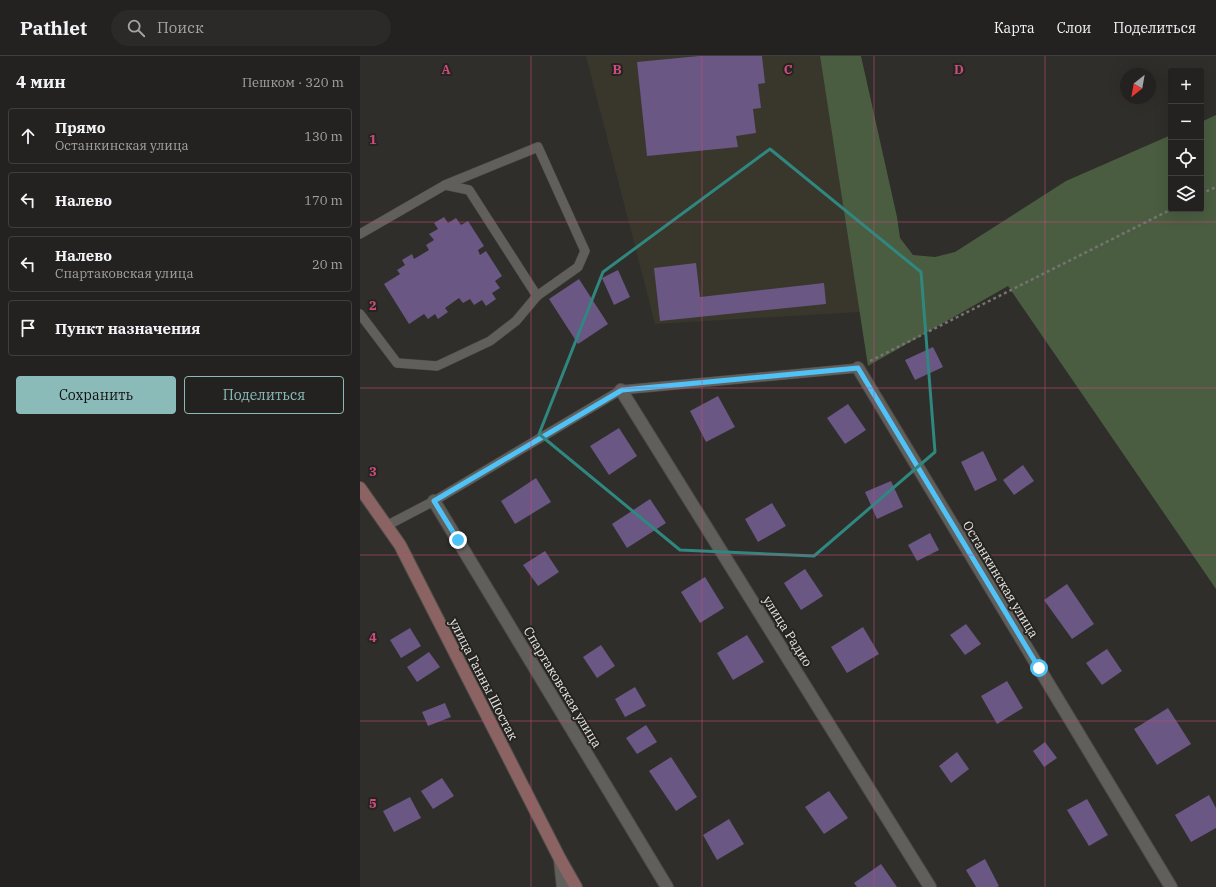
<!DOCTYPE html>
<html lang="ru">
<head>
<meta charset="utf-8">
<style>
	:root { --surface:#232220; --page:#2b2a29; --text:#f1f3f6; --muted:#a3a4a5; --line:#403f3e; --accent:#8bbbb9 }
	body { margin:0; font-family:"IBM Plex Serif",serif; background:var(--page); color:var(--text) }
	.controls { position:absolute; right:12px; top:12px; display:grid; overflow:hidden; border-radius:4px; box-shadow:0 4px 16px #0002 }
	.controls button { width:36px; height:36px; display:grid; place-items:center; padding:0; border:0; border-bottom:1px solid var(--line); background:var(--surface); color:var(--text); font:20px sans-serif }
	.compass { position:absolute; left:760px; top:12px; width:36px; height:36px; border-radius:50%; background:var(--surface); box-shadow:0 4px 16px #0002; rotate:211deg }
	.stop { position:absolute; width:12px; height:12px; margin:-9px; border:3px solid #4fc3f7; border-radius:50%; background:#fff }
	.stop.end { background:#4fc3f7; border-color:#fff; box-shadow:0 1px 4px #0008 }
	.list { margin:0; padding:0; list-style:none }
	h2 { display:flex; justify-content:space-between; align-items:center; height:52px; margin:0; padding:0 16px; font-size:17px }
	h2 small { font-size:13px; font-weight:400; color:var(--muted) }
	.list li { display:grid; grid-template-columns:26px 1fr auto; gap:12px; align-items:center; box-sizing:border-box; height:56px; margin:0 8px 8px; padding:0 8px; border:1px solid var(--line); border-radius:4px }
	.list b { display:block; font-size:15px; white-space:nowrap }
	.list p { margin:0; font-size:13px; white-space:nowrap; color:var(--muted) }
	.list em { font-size:13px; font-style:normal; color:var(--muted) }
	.actions { display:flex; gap:8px; padding:12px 16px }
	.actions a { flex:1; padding:9px 0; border:1px solid var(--accent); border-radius:4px; text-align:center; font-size:14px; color:var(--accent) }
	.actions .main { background:var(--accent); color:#111 }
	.icon { flex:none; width:22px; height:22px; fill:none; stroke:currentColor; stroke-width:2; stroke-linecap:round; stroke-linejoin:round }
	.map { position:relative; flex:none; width:856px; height:831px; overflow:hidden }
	header { display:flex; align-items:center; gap:24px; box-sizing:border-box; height:56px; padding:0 20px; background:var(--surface); border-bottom:1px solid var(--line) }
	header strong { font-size:19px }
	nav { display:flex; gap:22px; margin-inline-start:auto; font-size:14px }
	.search { width:280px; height:36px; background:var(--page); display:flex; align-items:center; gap:10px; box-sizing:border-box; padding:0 14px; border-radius:22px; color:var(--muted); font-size:15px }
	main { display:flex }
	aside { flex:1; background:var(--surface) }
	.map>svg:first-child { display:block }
	.built { fill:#39362c }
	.green { fill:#4a5d40 }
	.building { fill:#6a5783 }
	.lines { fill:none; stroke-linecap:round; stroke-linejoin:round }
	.lane-casing { stroke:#4d4c48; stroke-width:10 }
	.street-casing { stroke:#4d4c48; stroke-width:14 }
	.secondary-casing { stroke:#4d4c48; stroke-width:14 }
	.path { stroke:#757471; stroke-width:2.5; stroke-dasharray:3 3; stroke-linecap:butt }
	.lane { stroke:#615f5b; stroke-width:9 }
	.street { stroke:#615f5b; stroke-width:12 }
	.secondary { stroke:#8a6362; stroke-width:12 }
	.route { stroke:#4fc3f7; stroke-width:5 }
	.marked { fill:none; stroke:#2f8780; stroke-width:3; stroke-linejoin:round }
	.grid { fill:none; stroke:#cb4c7d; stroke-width:1; stroke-opacity:0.55 }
	.labels { text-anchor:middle; stroke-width:4; stroke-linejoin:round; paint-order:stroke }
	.street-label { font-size:13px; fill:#e7e6e3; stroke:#252420 }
	.grid-label { font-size:13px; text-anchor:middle; font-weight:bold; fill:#cb4c7d; stroke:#252420; stroke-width:4; stroke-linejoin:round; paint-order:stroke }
</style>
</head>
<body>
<header>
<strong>Pathlet</strong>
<div class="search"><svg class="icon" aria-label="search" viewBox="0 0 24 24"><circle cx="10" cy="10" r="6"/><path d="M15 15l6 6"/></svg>Поиск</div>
<nav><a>Карта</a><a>Слои</a><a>Поделиться</a></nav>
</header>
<main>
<aside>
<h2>4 мин<small>Пешком · 320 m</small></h2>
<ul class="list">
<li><svg class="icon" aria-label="ahead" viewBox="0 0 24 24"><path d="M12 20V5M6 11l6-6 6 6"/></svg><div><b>Прямо</b><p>Останкинская улица</p></div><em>130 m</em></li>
<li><svg class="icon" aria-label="left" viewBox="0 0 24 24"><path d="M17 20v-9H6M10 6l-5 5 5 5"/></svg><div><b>Налево</b></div><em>170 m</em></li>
<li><svg class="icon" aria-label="left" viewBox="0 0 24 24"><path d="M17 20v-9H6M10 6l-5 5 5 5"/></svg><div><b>Налево</b><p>Спартаковская улица</p></div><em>20 m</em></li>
<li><svg class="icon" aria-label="arrive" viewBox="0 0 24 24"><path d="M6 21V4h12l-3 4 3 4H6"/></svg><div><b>Пункт назначения</b></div></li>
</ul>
<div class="actions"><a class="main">Сохранить</a><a>Поделиться</a></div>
</aside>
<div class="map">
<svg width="856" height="831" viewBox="0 0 856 831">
	<rect width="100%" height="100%" fill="#2f2e2a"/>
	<path class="built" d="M226 0H460L500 256 295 268Z"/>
	<path class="green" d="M460 0H501L537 161 540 182 553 199 575 201 595 196 706 125 811 79V153H841V66L856 59V533L648 230 508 310Z"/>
	<g class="building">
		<path d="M339 0H402L405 27 398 28 401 52 393 53 396 77 376 80 378 91 287 100 277 6Z"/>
		<path d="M84 161 88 167 96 162 101 169 108 165 124 190 118 194 120 199 126 195 142 220 135 225 140 232 132 237 136 243 126 250 122 244 114 249 110 243 103 247 99 242 85 252 88 256 78 263 75 258 68 263 64 258 49 268 24 228 40 218 37 214 45 209 42 204 52 198 54 203 69 194 66 189 74 184 69 178 78 173 74 167Z"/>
		<path d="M336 207 340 241 464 227 466 248 300 265 294 212Z"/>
		<path d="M258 214 270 241 254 249 242 222Z"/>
		<path d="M219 223 248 268 218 288 189 243Z"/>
		<path d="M573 291 583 311 555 324 545 304Z"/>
		<path d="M358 340 375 371 346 386 330 355Z"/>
		<path d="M488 348 506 374 485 388 467 362Z"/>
		<path d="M259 372 277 400 249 419 230 390Z"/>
		<path d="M623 395 637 424 615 435 601 406Z"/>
		<path d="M663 409 674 425 654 439 643 424Z"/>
		<path d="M176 422 191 446 155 468 141 445Z"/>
		<path d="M531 425 543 451 517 463 505 436Z"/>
		<path d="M290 443 306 467 267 492 252 468Z"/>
		<path d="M412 447 426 470 398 486 385 463Z"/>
		<path d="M570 477 579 494 557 505 548 489Z"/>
		<path d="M185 495 199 516 178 530 163 509Z"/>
		<path d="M445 513 463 540 441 554 424 527Z"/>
		<path d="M345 521 364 552 340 567 321 536Z"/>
		<path d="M707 528 734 568 712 583 684 544Z"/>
		<path d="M606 568 621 588 605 599 590 579Z"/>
		<path d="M503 571 519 598 487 617 471 591Z"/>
		<path d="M50 572 61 590 41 602 30 584Z"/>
		<path d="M387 579 404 606 373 624 357 597Z"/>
		<path d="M241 589 255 610 237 622 223 601Z"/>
		<path d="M747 593 762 615 742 629 726 607Z"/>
		<path d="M69 596 80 611 57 626 47 611Z"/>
		<path d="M647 625 663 652 637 668 621 640Z"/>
		<path d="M275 631 286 650 265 661 255 643Z"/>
		<path d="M85 647 91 661 68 670 62 656Z"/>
		<path d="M808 652 831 688 797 709 774 673Z"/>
		<path d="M286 669 297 686 277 698 266 682Z"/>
		<path d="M685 686 697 702 684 711 673 695Z"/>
		<path d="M597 696 609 713 591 727 579 710Z"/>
		<path d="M311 701 337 741 316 755 289 715Z"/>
		<path d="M82 722 94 740 73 753 61 735Z"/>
		<path d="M469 735 488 762 464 778 445 751Z"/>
		<path d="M849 739 856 752V772L831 786 815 759Z"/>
		<path d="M50 741 61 762 34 776 23 755Z"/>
		<path d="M727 743 748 779 729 790 707 754Z"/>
		<path d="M369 763 384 788 357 804 343 779Z"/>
		<path d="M625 803 639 830 637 831H616L606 814Z"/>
		<path d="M521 808 537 831H497L494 827Z"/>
	</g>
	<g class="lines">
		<defs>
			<g id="lane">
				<path d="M85 129 109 134 177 240"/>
				<path d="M0 178 85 129 178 91 225 195 218 211 177 240 156 265 130 285 77 310 37 307 0 258"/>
				<path d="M26 470 74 445 261 334 498 312"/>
			</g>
			<g id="street">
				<path d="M498 312 811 831"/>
				<path d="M261 334 570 831"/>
				<path d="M74 445 307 831"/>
				<path d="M200 803 203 831"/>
			</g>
			<path id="secondary" d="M0 432 40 489 200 803 216 831"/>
		</defs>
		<use href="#lane" class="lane-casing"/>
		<use href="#street" class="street-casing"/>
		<use href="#secondary" class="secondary-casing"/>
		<g class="path">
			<path d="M841 138 856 131"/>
			<path d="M510 305 812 153"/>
		</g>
		<use href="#lane" class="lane"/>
		<use href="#street" class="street"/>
		<use href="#secondary" class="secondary"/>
	</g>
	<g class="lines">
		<path class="route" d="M98 484 74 445 262 334 498 312 679 612"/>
	</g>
	<path class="marked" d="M410 93 561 216 575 396 454 500 320 494 179 378 243 216Z"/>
	<path class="grid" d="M171 0V831M342 0V831M514 0V831M685 0V831M0 166H856M0 332H856M0 499H856M0 665H856"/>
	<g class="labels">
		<g class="street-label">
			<text transform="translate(641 523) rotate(59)" y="5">Останкинская улица</text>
			<text transform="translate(428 575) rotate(58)" y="5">улица Радио</text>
			<text transform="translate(124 623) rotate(63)" y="5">улица Ганны Шостак</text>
			<text transform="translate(203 631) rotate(59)" y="5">Спартаковская улица</text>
		</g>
	</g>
	<g class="grid-label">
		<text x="86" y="18">A</text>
		<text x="257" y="18">B</text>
		<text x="428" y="18">C</text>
		<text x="599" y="18">D</text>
		<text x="13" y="88">1</text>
		<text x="13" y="254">2</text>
		<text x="13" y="420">3</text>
		<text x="13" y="586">4</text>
		<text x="13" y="752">5</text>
	</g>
</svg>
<div class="controls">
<button>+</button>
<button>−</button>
<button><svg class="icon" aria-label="locate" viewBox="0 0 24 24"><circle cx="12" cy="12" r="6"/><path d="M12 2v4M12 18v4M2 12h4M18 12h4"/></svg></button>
<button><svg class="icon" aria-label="layers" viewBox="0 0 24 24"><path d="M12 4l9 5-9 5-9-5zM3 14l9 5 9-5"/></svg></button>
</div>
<svg class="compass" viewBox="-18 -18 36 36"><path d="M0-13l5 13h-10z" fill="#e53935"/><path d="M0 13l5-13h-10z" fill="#a3a4a5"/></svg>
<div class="stop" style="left:679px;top:612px"></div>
<div class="stop end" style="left:98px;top:484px"></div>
</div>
</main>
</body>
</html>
